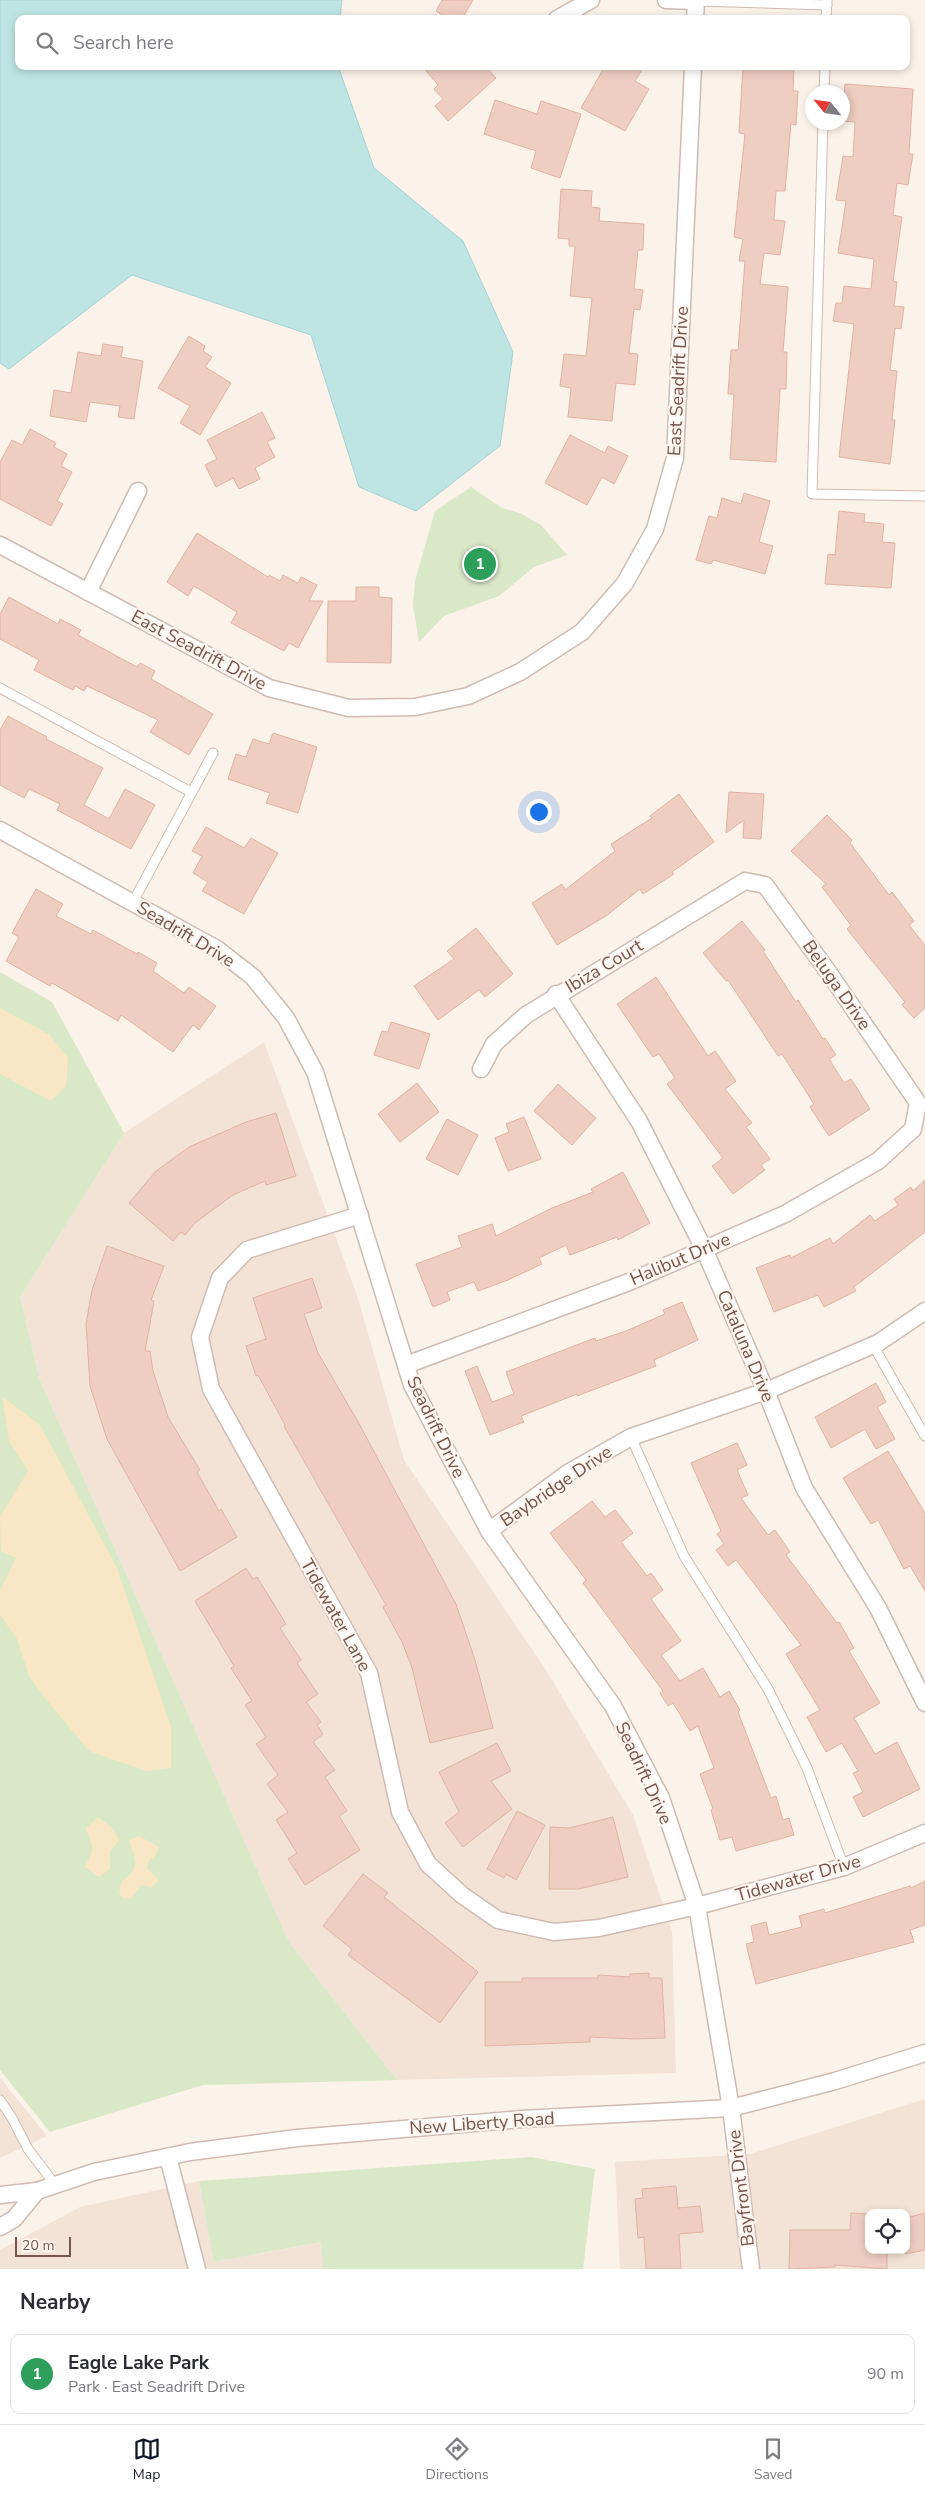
<!DOCTYPE html>
<html lang="en">
<head>
<meta charset="utf-8">
<style>
	:root { --surface:#fff; --page:#f2f2f3; --text:#2b2b33; --muted:#7c7c81; --line:#e1e1e2; --accent:#111827 }
	body { margin:0; font-family:"Nunito Sans",sans-serif; background:var(--page); color:var(--text) }
	.controls { position:absolute; right:15px; bottom:15px; display:grid; overflow:hidden; border-radius:10px; box-shadow:0 2px 8px #0003 }
	.controls button { width:45px; height:45px; display:grid; place-items:center; padding:0; border:0; border-bottom:1px solid var(--line); background:var(--surface); color:var(--text); font:25px sans-serif }
	.compass { position:absolute; left:805px; top:85px; width:45px; height:45px; border-radius:50%; background:var(--surface); box-shadow:0 2px 8px #0003; rotate:299deg }
	.scale { position:absolute; left:15px; bottom:12px; width:56px; box-sizing:border-box; padding-left:5px; border:2px solid #74564e; border-top:0; font-size:14px; line-height:18px; white-space:nowrap; color:#74564e; -webkit-text-stroke:4px #fef6ef; paint-order:stroke }
	.you { position:absolute; left:538px; top:811px; width:18px; height:18px; margin:-12px; border:4px solid #fff; border-radius:50%; background:#1a73e8; box-shadow:0 0 0 8px #1a73e833 }
	.badge { display:grid; place-items:center; width:32px; height:32px; border-radius:50%; background:var(--accent); color:#fff; font-size:16px; font-weight:700 }
	.pin { position:absolute; translate:-50% -50%; border:2px solid #fff; box-shadow:0 1px 5px #0006 }
	.list { margin:0; padding:0; list-style:none }
	h2 { display:flex; justify-content:space-between; align-items:center; height:65px; margin:0; padding:0 20px; font-size:21px }
	h2 small { font-size:16px; font-weight:400; color:var(--muted) }
	.list li { display:grid; grid-template-columns:32px 1fr auto; gap:15px; align-items:center; box-sizing:border-box; height:80px; margin:0 10px 10px; padding:0 10px; border:1px solid var(--line); border-radius:10px }
	.list b { display:block; font-size:19px; white-space:nowrap }
	.list p { margin:0; font-size:16px; white-space:nowrap; color:var(--muted) }
	.list em { font-size:16px; font-style:normal; color:var(--muted) }
	.icon { flex:none; width:28px; height:28px; fill:none; stroke:currentColor; stroke-width:2; stroke-linecap:round; stroke-linejoin:round }
	.map { position:relative; flex:none; width:925px; height:2269px; overflow:hidden }
	.search { position:absolute; background:var(--surface); box-shadow:0 2px 8px #0003; left:15px; right:15px; top:15px; height:55px; display:flex; align-items:center; gap:12px; box-sizing:border-box; padding:0 18px; border-radius:10px; color:var(--muted); font-size:19px }
	.sheet { height:155px; background:var(--surface) }
	nav { display:flex; justify-content:space-around; align-items:center; box-sizing:border-box; height:70px; border-top:1px solid var(--line); background:var(--surface); font-size:14px; color:var(--muted) }
	nav a { display:grid; justify-items:center; gap:2px }
	nav .on { color:var(--accent) }
	.map>svg:first-child { display:block }
	.residential { fill:#f3e3d7; fill-rule:evenodd }
	.green { fill:#d9e9c7 }
	.sand { fill:#f8e6c5 }
	.water { fill:#bee4e4; stroke:#a5d4d5 }
	.building { fill:#efcec2; stroke:#e1b2a3 }
	.lines { fill:none; stroke-linecap:round; stroke-linejoin:round }
	.lane-casing { stroke:#cfbbb2; stroke-width:11 }
	.street-casing { stroke:#cfbbb2; stroke-width:19 }
	.lane { stroke:#fff; stroke-width:9 }
	.street { stroke:#fff; stroke-width:16 }
	.labels { text-anchor:middle; stroke-width:4.5; stroke-linejoin:round; paint-order:stroke }
	.street-label { font-size:18px; fill:#74564e; stroke:#fef6ef }
</style>
</head>
<body>
<div class="map">
<svg width="925" height="2269" viewBox="0 0 925 2269">
	<rect width="100%" height="100%" fill="#fbf2e9"/>
	<g class="residential">
		<path d="M264 1042 358 1298 404 1460 544 1667 633 1815 672 1931 676 2073 397 2080 289 1942 40 1380 20 1297 124 1133Z"/>
		<path d="M0 2078 47 2136 0 2158Z"/>
		<path d="M925 2099V2269H620L615 2162 750 2154ZM869 2213H906V2250H869Z"/>
		<path d="M199 2181 215 2262 322 2242 323 2269H0V2250L80 2207Z"/>
	</g>
	<g class="green">
		<path d="M471 487 502 508 520 513 541 525 567 555 534 567 499 596 444 616 419 642 413 605 415 581 435 511Z"/>
		<path d="M0 972 52 1002 124 1133 20 1297 40 1380 289 1942 397 2080 203 2085 50 2132 0 2070Z"/>
		<path d="M531 2157 595 2169 583 2269H323L321 2242 214 2262 199 2181Z"/>
	</g>
	<g class="sand">
		<path d="M0 1008 50 1035 68 1058 66 1086 51 1101 0 1074Z"/>
		<path d="M2 1396 40 1425 117 1568 171 1727V1768L146 1771 89 1751 45 1698 29 1676 17 1639 0 1615V1591L16 1558 1 1551 0 1517 28 1471 9 1441Z"/>
		<path d="M98 1817 111 1827 119 1840 110 1851V1869L99 1877 85 1867 93 1849 86 1828Z"/>
		<path d="M139 1836 159 1847 156 1855 148 1861 147 1868 159 1880 152 1887 141 1885 131 1899 122 1898 119 1892 122 1881C142 1867 135 1861 129 1840Z"/>
	</g>
	<path class="water" d="M0 0H342L340 19H19V66H338L374 168 463 241 513 352 500 446 416 511 359 487 311 335 132 275 9 369 0 363Z"/>
	<g class="building">
		<path d="M442 0H473L462 19H449L436 11Z"/>
		<path d="M422 66H485L496 78 448 121 435 106 443 99 434 89 438 85Z"/>
		<path d="M605 66H633L641 71 635 81 649 89 625 131 581 108Z"/>
		<path d="M743 66H794L793 91H798L796 125 791 124 785 191H776L774 220 785 221 780 255 764 253 760 284 788 287 783 352H787L786 389H780L776 462 730 459 734 394H728L731 350H738L745 261H739L743 239 734 237 745 134 739 133Z"/>
		<path d="M845 84 913 89 909 154H913L908 185 897 183 893 215 902 217 893 281 897 282 894 306 904 307 901 329 895 328 890 370 897 371 892 420H895L890 464 839 457 854 324 833 321 836 303H842L844 286 871 289 874 259 838 253 846 201 836 200 843 156 853 157 855 122 842 121Z"/>
		<path d="M495 100 537 114 541 101 581 114 560 178 531 168 536 151 484 134Z"/>
		<path d="M561 189 592 191 591 207 600 208 599 221 644 224 643 250H638L634 289 643 290 640 310 634 309 629 353 638 354 635 385 616 383 612 421 568 417 571 388 560 386 564 354 586 356 592 298 570 296 575 246H569V239L558 238Z"/>
		<path d="M189 336 205 346 203 351 212 357 205 367 231 383 200 435 180 423 190 406 158 388Z"/>
		<path d="M103 344 123 347 121 357 143 361 134 419 118 417 120 406 90 402 86 422 50 416 54 390 71 393 78 352 101 356Z"/>
		<path d="M262 412 275 438 267 442 275 457 255 468 260 479 239 489 233 478 216 487 205 465 217 459 207 440Z"/>
		<path d="M30 429 56 443 54 447 67 454 61 466 72 472 57 501 63 504 51 526 0 499V462L12 440 22 445Z"/>
		<path d="M570 435 605 453 608 446 628 456 614 484 602 477 587 505 545 483Z"/>
		<path d="M744 493 770 501 759 542 773 546 765 574 713 560 711 564 696 560 709 516 717 518 722 498 741 504Z"/>
		<path d="M839 511 865 514 864 522 884 524 882 542 895 543 891 588 825 584 828 554 835 555Z"/>
		<path d="M197 533 268 577 269 575 280 581 283 575 298 583 301 577 317 585 309 601H323L298 648 289 643 284 651 231 623 237 612 194 586 188 596 167 582Z"/>
		<path d="M356 587H379V597L392 598 391 663 327 662 328 601H356Z"/>
		<path d="M9 597 58 624 60 619 81 630 78 635 137 667 140 663 155 671 151 679 213 714 189 755 150 732 158 720 87 686 84 691 75 686 73 690 34 670 39 660 0 639V614Z"/>
		<path d="M8 716 47 737 46 739 103 768 84 805 109 819 125 789 155 805 131 849 57 810 60 804 29 789 24 798 0 785V730Z"/>
		<path d="M273 733 317 747 298 813 266 803 270 793 228 779 236 754 246 757 253 739 269 744Z"/>
		<path d="M729 792 764 794 761 839 743 838 744 820 726 833Z"/>
		<path d="M679 794 714 842 672 872 674 874 643 894 640 889 606 916 557 945 532 903 562 884 565 890 615 851 611 844 652 818 650 816Z"/>
		<path d="M827 815 852 840 850 843 889 895 892 892 914 921 909 925 925 945V1008L914 1018 902 1005 905 1002 847 929 851 925 822 887 826 884 791 851Z"/>
		<path d="M206 827 244 848 251 838 278 853 244 914 202 891 208 882 193 873 202 856 192 851Z"/>
		<path d="M36 889 63 904 56 916 91 934 93 930 137 954 138 952 157 963 153 971 184 993 189 987 216 1006 199 1030 193 1025 173 1052 121 1015 118 1021 52 983 50 986 6 961 19 937 12 933Z"/>
		<path d="M742 921 765 950 763 951 796 1002 798 1000 823 1039 825 1038 836 1055 829 1059 844 1083 851 1079 870 1109 829 1136 810 1107 814 1104 782 1054 778 1056 728 980 726 981 703 953Z"/>
		<path d="M476 928 513 974 485 997 479 990 438 1020 414 986 454 959 447 951Z"/>
		<path d="M656 977 708 1056 715 1051 736 1081 725 1089 752 1123 746 1127 770 1159 761 1165 765 1170 733 1194 712 1166 723 1158 667 1084 675 1078 659 1054 653 1057 617 1004Z"/>
		<path d="M391 1022 430 1034 419 1069 374 1055 382 1031 388 1032Z"/>
		<path d="M417 1083 439 1112 400 1142 378 1114Z"/>
		<path d="M558 1084 596 1118 572 1145 534 1111Z"/>
		<path d="M276 1113 296 1176 266 1185 265 1181 233 1195 195 1223 185 1235 181 1232 173 1241 129 1203 156 1171 189 1147 246 1122Z"/>
		<path d="M524 1117 541 1159 508 1171 495 1138 509 1132 506 1124Z"/>
		<path d="M447 1119 478 1135 458 1175 426 1159Z"/>
		<path d="M623 1172 650 1223 618 1240 617 1237 570 1255 566 1245 539 1258 542 1264 508 1280 478 1291 474 1282 447 1292 450 1300 433 1307 416 1264 462 1247 458 1236 492 1224 496 1236 552 1208 593 1192 591 1189Z"/>
		<path d="M925 1180V1232L854 1287 856 1291 824 1307 818 1295 774 1312 756 1268 790 1255 791 1258 830 1238 833 1244 870 1215 875 1221 898 1205 894 1199 911 1187 913 1191Z"/>
		<path d="M107 1246 164 1266 151 1300 154 1301 145 1351H150L153 1371 168 1417 200 1470 197 1472 219 1511 221 1509 237 1537 180 1571 107 1439 90 1386 86 1324 92 1290Z"/>
		<path d="M312 1278 322 1308 304 1314 318 1353 357 1420 456 1604 475 1660 493 1728 430 1743 412 1668 402 1642 383 1607 386 1605 284 1426 285 1425 258 1375 256 1376 246 1346 266 1339 253 1298Z"/>
		<path d="M682 1302 698 1340 654 1360 656 1366 577 1396V1394L521 1416 524 1422 490 1435 465 1371 477 1366 492 1402 514 1394 506 1372 595 1338 596 1341 626 1331 665 1314 663 1310Z"/>
		<path d="M876 1383 886 1402 877 1407 895 1439 876 1449 865 1429 831 1448 815 1417Z"/>
		<path d="M737 1443 747 1465 737 1470 748 1495 741 1498 768 1535 775 1530 790 1552 786 1555 837 1623 839 1622 854 1648 849 1651 880 1703 854 1718 875 1754 897 1742 920 1789 863 1817 853 1797 863 1792 853 1773 858 1771 842 1743 826 1752 807 1717 820 1710 786 1654 801 1645 736 1560 728 1566 716 1550 724 1544 717 1534 721 1531 691 1463Z"/>
		<path d="M888 1451 925 1513V1591L910 1566 904 1569 878 1520 871 1524 843 1478Z"/>
		<path d="M592 1501 605 1517 615 1510 633 1533 621 1542 647 1576 651 1573 663 1590 651 1599 681 1641 661 1655 680 1681 703 1668 720 1697 729 1691 740 1710 738 1712 771 1798 776 1796 783 1820 789 1818 794 1835 736 1851 732 1837 720 1840 711 1810 713 1809 700 1774 714 1768 698 1726 690 1731 673 1703 668 1706 660 1693 663 1691 583 1583 586 1580 550 1533Z"/>
		<path d="M246 1568 253 1579 257 1577 286 1624 280 1628 301 1660 297 1663 318 1694 306 1702 321 1722 317 1725 323 1734 313 1742 335 1770 325 1777 347 1811 339 1816 360 1850 305 1885 288 1859 297 1853 276 1820 288 1812 267 1784 278 1775 256 1744 266 1737 245 1705 252 1701 231 1668 234 1666 195 1601Z"/>
		<path d="M497 1743 511 1771 491 1781 512 1809 463 1847 445 1823 459 1812 439 1772Z"/>
		<path d="M517 1811 545 1825 516 1880 506 1874 504 1878 487 1869Z"/>
		<path d="M613 1817 628 1877 579 1889H549L550 1827 569 1828Z"/>
		<path d="M363 1874 388 1893 384 1897 478 1972 440 2023 348 1955 352 1949 323 1926Z"/>
		<path d="M925 1881V1925L910 1930 914 1942 756 1984 746 1944 754 1942 751 1926 766 1922 769 1935 802 1927 799 1916 824 1909 825 1913 910 1886 911 1888Z"/>
		<path d="M649 1973V1978H662L665 2038 634 2039 590 2037V2042L485 2046V1982H522V1978H598V1975L630 1977V1974Z"/>
		<path d="M676 2186 678 2208 700 2206 703 2232 679 2234 681 2269H646L644 2237 638 2238 635 2199 643 2198 642 2189Z"/>
		<path d="M851 2213 869 2214V2250H887V2269L835 2265V2267L789 2269 790 2230H850Z"/>
		<path d="M925 2213V2250L906 2254V2218Z"/>
	</g>
	<g class="lines">
		<defs>
			<g id="lane">
				<path d="M696 1 827 5"/>
				<path d="M826 19 827 0"/>
				<path d="M824 92 825 66"/>
				<path d="M823 122 812 494 925 496"/>
				<path d="M0 688 191 792"/>
				<path d="M133 902 213 753"/>
				<path d="M873 1345 925 1436"/>
				<path d="M631 1437 684 1556 768 1689 807 1768 844 1867"/>
				<path d="M0 2100 12 2118 28 2149 56 2186"/>
			</g>
			<g id="street">
				<path d="M666 0 696 1"/>
				<path d="M557 19 591 0"/>
				<path d="M695 19 696 0"/>
				<path d="M0 545 269 688 349 708 415 707 468 696 520 672 582 632 625 583 655 529 675 458 693 66"/>
				<path d="M88 592 138 491"/>
				<path d="M0 830 217 949 253 977 286 1018 315 1072 412 1385 489 1531 613 1706 661 1798 697 1906 731 2108 751 2269"/>
				<path d="M556 994 639 1121 704 1249 766 1391 804 1488 878 1608 925 1703"/>
				<path d="M360 1215 247 1250 220 1278 200 1337 211 1389 369 1673 400 1812 428 1864 462 1895 498 1920 554 1932 599 1928 697 1906 844 1867 925 1833"/>
				<path d="M406 1365 629 1282 785 1214 878 1161 913 1129 918 1103 829 973 765 885 745 881 526 1015 494 1044 481 1069"/>
				<path d="M489 1531 568 1473 631 1437 766 1391 878 1343 925 1311"/>
				<path d="M168 2157 197 2269"/>
				<path d="M0 2195 37 2191 94 2172 190 2152 297 2138 522 2119 731 2108 835 2081 925 2053"/>
				<path d="M0 2227 14 2219 37 2191"/>
			</g>
		</defs>
		<use href="#lane" class="lane-casing"/>
		<use href="#street" class="street-casing"/>
		<use href="#lane" class="lane"/>
		<use href="#street" class="street"/>
	</g>
	<g class="labels">
		<g class="street-label">
			<text transform="translate(678 381) rotate(-87)" y="6">East Seadrift Drive</text>
			<text transform="translate(199 650) rotate(28)" y="6">East Seadrift Drive</text>
			<text transform="translate(186 934) rotate(31)" y="6">Seadrift Drive</text>
			<text transform="translate(604 966) rotate(-31)" y="6">Ibiza Court</text>
			<text transform="translate(837 985) rotate(55)" y="6">Beluga Drive</text>
			<text transform="translate(680 1259) rotate(-23)" y="6">Halibut Drive</text>
			<text transform="translate(746 1346) rotate(67)" y="6">Cataluna Drive</text>
			<text transform="translate(436 1427) rotate(64)" y="6">Seadrift Drive</text>
			<text transform="translate(556 1486) rotate(-34)" y="6">Baybridge Drive</text>
			<text transform="translate(336 1615) rotate(61)" y="6">Tidewater Lane</text>
			<text transform="translate(644 1773) rotate(65)" y="6">Seadrift Drive</text>
			<text transform="translate(798 1878) rotate(-16)" y="6">Tidewater Drive</text>
			<text transform="translate(482 2123) rotate(-4)" y="6">New Liberty Road</text>
			<text transform="translate(741 2188) rotate(-97)" y="6">Bayfront Drive</text>
		</g>
	</g>
</svg>
<div class="controls">
<button><svg class="icon" aria-label="locate" viewBox="0 0 24 24"><circle cx="12" cy="12" r="6"/><path d="M12 2v4M12 18v4M2 12h4M18 12h4"/></svg></button>
</div>
<svg class="compass" viewBox="-18 -18 36 36"><path d="M0-13l5 13h-10z" fill="#e53935"/><path d="M0 13l5-13h-10z" fill="#7c7c81"/></svg>
<div class="scale">20 m</div>
<div class="you"></div>
<div class="pin badge" style="left:480px;top:564px;background:#2e9e5b">1</div>
<div class="search"><svg class="icon" aria-label="search" viewBox="0 0 24 24"><circle cx="10" cy="10" r="6"/><path d="M15 15l6 6"/></svg>Search here</div>
</div>
<section class="sheet">
<h2>Nearby<small></small></h2>
<ul class="list">
<li><span class="badge" style="background:#2e9e5b">1</span><div><b>Eagle Lake Park</b><p>Park · East Seadrift Drive</p></div><em>90 m</em></li>
</ul>
</section>
<nav>
<a class="on"><svg class="icon" aria-label="map" viewBox="0 0 24 24"><path d="M3 6l6-2 6 2 6-2v14l-6 2-6-2-6 2zM9 4v14M15 6v14"/></svg>Map</a>
<a><svg class="icon" aria-label="directions" viewBox="0 0 24 24"><path d="M12 3l9 9-9 9-9-9zM9 14v-3h6M13 9l2 2-2 2"/></svg>Directions</a>
<a><svg class="icon" aria-label="saved" viewBox="0 0 24 24"><path d="M7 4h10v16l-5-4-5 4z"/></svg>Saved</a>
</nav>
</body>
</html>
